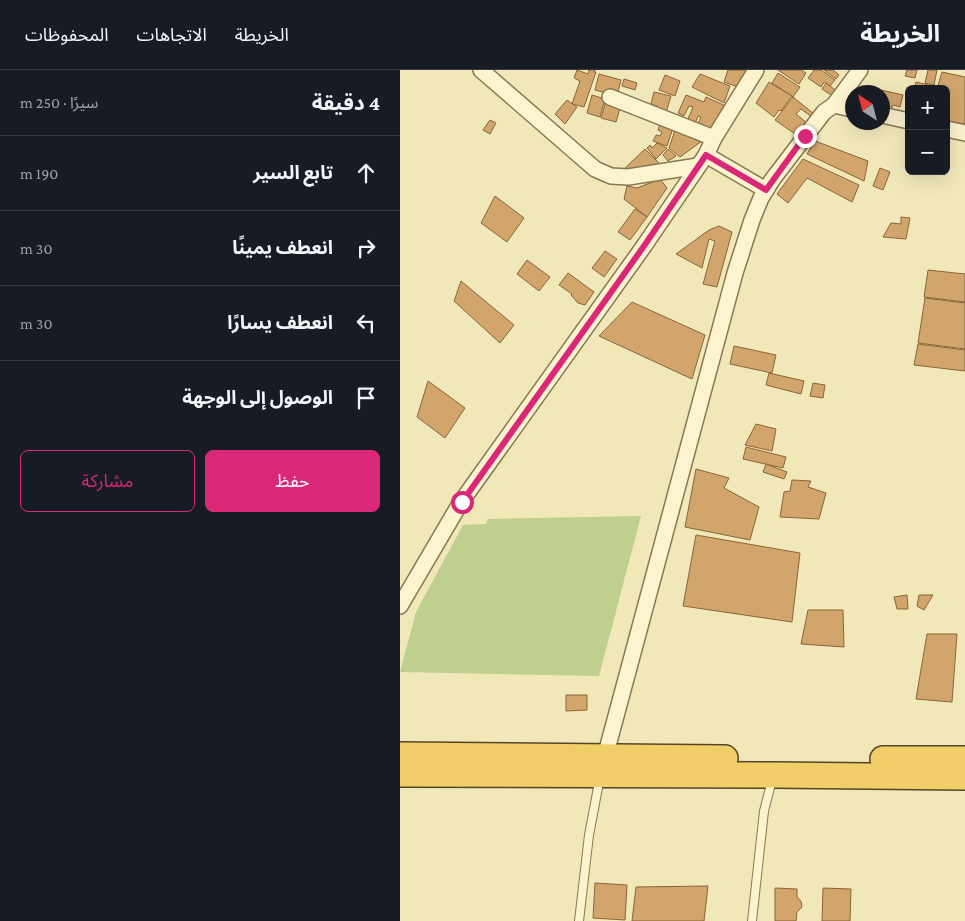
<!DOCTYPE html>
<html lang="ar">
<head>
<meta charset="utf-8">
<style>
	:root { --surface:#171b24; --page:#242831; --text:#f1f3f6; --muted:#9ea1a6; --line:#363941; --accent:#db2777 }
	body { margin:0; font-family:"Crimson Pro","Noto Sans Arabic",serif; background:var(--page); color:var(--text); direction:rtl }
	.controls { position:absolute; right:15px; top:15px; display:grid; overflow:hidden; border-radius:8px; box-shadow:0 5px 20px #0002 }
	.controls button { width:45px; height:45px; display:grid; place-items:center; padding:0; border:0; border-bottom:1px solid var(--line); background:var(--surface); color:var(--text); font:25px sans-serif }
	.compass { position:absolute; left:445px; top:15px; width:45px; height:45px; border-radius:50%; background:var(--surface); box-shadow:0 5px 20px #0002; rotate:324deg }
	.stop { position:absolute; width:15px; height:15px; margin:-11px; border:4px solid #db2777; border-radius:50%; background:#fff }
	.stop.end { background:#db2777; border-color:#fff; box-shadow:0 1px 5px #0008 }
	.list { margin:0; padding:0; list-style:none }
	h2 { display:flex; justify-content:space-between; align-items:center; height:65px; margin:0; padding:0 20px; font-size:21px }
	h2 small { font-size:16px; font-weight:400; color:var(--muted) }
	.list li { display:grid; grid-template-columns:32px 1fr auto; gap:15px; align-items:center; box-sizing:border-box; height:75px; padding:0 20px; border-top:1px solid var(--line) }
	.list b { display:block; font-size:19px; white-space:nowrap }
	.list em { font-size:16px; font-style:normal; color:var(--muted) }
	.actions { display:flex; gap:10px; padding:15px 20px }
	.actions a { flex:1; padding:11px 0; border:1px solid var(--accent); border-radius:8px; text-align:center; font-size:18px; color:var(--accent) }
	.actions .main { background:var(--accent); color:#fff }
	.icon { flex:none; width:28px; height:28px; fill:none; stroke:currentColor; stroke-width:2; stroke-linecap:round; stroke-linejoin:round }
	.map { position:relative; flex:none; width:565px; height:851px; overflow:hidden; direction:ltr }
	header { display:flex; align-items:center; gap:30px; box-sizing:border-box; height:70px; padding:0 25px; background:var(--surface); border-bottom:1px solid var(--line) }
	header strong { font-size:24px }
	nav { display:flex; gap:28px; margin-inline-start:auto; font-size:18px }
	main { display:flex }
	aside { flex:1; background:var(--surface) }
	.map>svg:first-child { display:block }
	.green { fill:#becf8e }
	.building { fill:#d2a56d; stroke:#8a6437 }
	.lines { fill:none; stroke-linecap:round; stroke-linejoin:round }
	.service-casing { stroke:#897753; stroke-width:10 }
	.minor-casing { stroke:#897753; stroke-width:18 }
	.trunk-casing { stroke:#564428; stroke-width:28 }
	.service { stroke:#fbf4ce; stroke-width:8 }
	.minor { stroke:#fbf4ce; stroke-width:15 }
	.trunk { stroke:#f1ce68; stroke-width:25 }
	.route { stroke:#db2777; stroke-width:6 }
</style>
</head>
<body>
<header>
<strong>الخريطة</strong>
<nav><a>الخريطة</a><a>الاتجاهات</a><a>المحفوظات</a></nav>
</header>
<main>
<div class="map">
<svg width="565" height="851" viewBox="0 0 565 851">
	<rect width="100%" height="100%" fill="#f1e8ba"/>
	<path class="green" d="M241 446 199 606 0 602 16 542 63 455 86 454 88 449Z"/>
	<g class="building">
		<path d="M177 0 188 4 189 0H195L194 2H196L184 37 172 34 180 11 174 8Z"/>
		<path d="M328 0H348L338 17 324 12Z"/>
		<path d="M378 0H402L406 3 399 14Z"/>
		<path d="M414 0H421L435 10 430 16 424 12 421 17 408 8Z"/>
		<path d="M424 0H433L439 5 436 9Z"/>
		<path d="M507 0H517L515 8 505 6Z"/>
		<path d="M528 0H537L534 15 525 13Z"/>
		<path d="M542 2 565 7V54L546 51V19H537Z"/>
		<path d="M378 3 400 17 393 27 372 13Z"/>
		<path d="M199 4 221 10 217 26 195 20Z"/>
		<path d="M300 4 330 16 324 33 292 17Z"/>
		<path d="M265 5 280 11 275 26 259 20Z"/>
		<path d="M224 9 237 13 235 20 222 16Z"/>
		<path d="M369 12 392 26 381 41 379 40 374 47 356 33Z"/>
		<path d="M516 12 533 16V19H514Z"/>
		<path d="M426 13 438 22 434 27 422 19Z"/>
		<path d="M481 20 503 25 500 37 493 35 491 40 482 38V22H479Z"/>
		<path d="M254 22 271 26 266 43 256 40 257 36 251 34Z"/>
		<path d="M192 25 205 29 200 47 187 43Z"/>
		<path d="M286 25 304 32 306 27 330 38 314 66 296 58 301 47 298 46 295 54 287 51 293 37 289 36 284 46 278 43Z"/>
		<path d="M393 27 414 44 412 47 401 39 396 44 407 53 398 66 375 50Z"/>
		<path d="M167 30 177 37 165 54 155 44Z"/>
		<path d="M206 31 221 35 216 52 201 48Z"/>
		<path d="M90 50 96 53 90 64 83 60Z"/>
		<path d="M260 54 273 58 267 76 253 71 256 65 260 66 262 62 258 60Z"/>
		<path d="M275 60 302 71 280 87 269 78Z"/>
		<path d="M415 71 468 91 464 111 407 84Z"/>
		<path d="M257 73 267 78 256 89 247 78 250 75 252 78Z"/>
		<path d="M245 79 261 95 232 103 223 100Z"/>
		<path d="M268 79 276 86 268 91 263 85Z"/>
		<path d="M403 89 459 115 452 132 407 108 388 133 377 124Z"/>
		<path d="M480 98 490 102 483 120 473 116Z"/>
		<path d="M260 109 267 118 247 147 224 129 227 116 237 118Z"/>
		<path d="M95 126 124 148 107 172 81 153Z"/>
		<path d="M235 139 247 147 230 170 218 162Z"/>
		<path d="M501 147 510 148 506 169 483 167 491 153 501 154Z"/>
		<path d="M319 156 332 162 317 217 303 214 315 171 309 169 302 198 276 184 309 160Z"/>
		<path d="M205 181 217 189 204 207 192 198Z"/>
		<path d="M127 190 150 207 139 221 117 204Z"/>
		<path d="M528 200 565 204V232L524 227Z"/>
		<path d="M168 203 194 222 185 235 178 233 171 225 172 224 159 215Z"/>
		<path d="M61 211 114 255 100 273 54 231Z"/>
		<path d="M525 228 565 233V279L518 273Z"/>
		<path d="M232 232 305 265 292 309 199 266Z"/>
		<path d="M518 274 565 280V301L514 295Z"/>
		<path d="M334 276 376 285 372 303 330 294Z"/>
		<path d="M369 303 404 311 401 324 366 315Z"/>
		<path d="M28 311 65 338 45 368 17 347Z"/>
		<path d="M413 313 425 315 423 328 410 326Z"/>
		<path d="M356 354 376 359 372 381 345 375Z"/>
		<path d="M346 377 386 387 383 398 343 389Z"/>
		<path d="M366 394 387 402 384 409 363 402Z"/>
		<path d="M296 399 329 408 324 418 359 437 350 470 285 457Z"/>
		<path d="M392 410 411 411 408 417 426 423 419 449 380 447 384 422 390 421Z"/>
		<path d="M296 465 400 483 392 552 283 536Z"/>
		<path d="M507 525 508 539H497L494 527Z"/>
		<path d="M519 525H533L524 540 517 536Z"/>
		<path d="M408 540H443L444 577 401 574Z"/>
		<path d="M527 564H557L552 632 516 629Z"/>
		<path d="M166 625H187V640L166 641Z"/>
		<path d="M195 813 227 815 225 850 193 848Z"/>
		<path d="M308 816 304 851H232L236 817Z"/>
		<path d="M375 818 397 819V827L401 831 402 837 397 842 396 851H375Z"/>
		<path d="M423 818 451 819 450 851H422Z"/>
	</g>
	<g class="lines">
		<defs>
			<g id="service">
				<path d="M179 851 189 765 200 707"/>
				<path d="M352 851 364 741 372 710"/>
			</g>
			<g id="minor">
				<path d="M81 0 195 99 211 106 228 107 298 96"/>
				<path d="M210 27 314 68"/>
				<path d="M434 35 452 39"/>
				<path d="M482 45 509 51"/>
				<path d="M546 59 565 63"/>
				<path d="M306 85 366 120"/>
				<path d="M0 536 61 432 244 176 306 85 314 68 356 0"/>
				<path d="M205 687 335 203 352 150 361 128 372 110 424 42 434 35 460 0"/>
			</g>
			<g id="trunk">
				<path d="M0 685 325 688"/>
				<path d="M483 689H565"/>
				<path d="M0 704 373 705 565 707"/>
			</g>
		</defs>
		<use href="#service" class="service-casing"/>
		<use href="#minor" class="minor-casing"/>
		<use href="#trunk" class="trunk-casing"/>
		<use href="#service" class="service"/>
		<use href="#minor" class="minor"/>
		<use href="#trunk" class="trunk"/>
	</g>
	<g class="lines">
		<path class="route" d="M62 432 244 176 306 85 366 120 405 66"/>
	</g>
</svg>
<div class="controls">
<button>+</button>
<button>−</button>
</div>
<svg class="compass" viewBox="-18 -18 36 36"><path d="M0-13l5 13h-10z" fill="#e53935"/><path d="M0 13l5-13h-10z" fill="#9ea1a6"/></svg>
<div class="stop" style="left:62px;top:432px"></div>
<div class="stop end" style="left:405px;top:66px"></div>
</div>
<aside>
<h2>4 دقيقة<small>سيرًا · 250 m</small></h2>
<ul class="list">
<li><svg class="icon" aria-label="ahead" viewBox="0 0 24 24"><path d="M12 20V5M6 11l6-6 6 6"/></svg><div><b>تابع السير</b></div><em>190 m</em></li>
<li><svg class="icon" aria-label="right" viewBox="0 0 24 24"><path d="M7 20v-9h11M14 6l5 5-5 5"/></svg><div><b>انعطف يمينًا</b></div><em>30 m</em></li>
<li><svg class="icon" aria-label="left" viewBox="0 0 24 24"><path d="M17 20v-9H6M10 6l-5 5 5 5"/></svg><div><b>انعطف يسارًا</b></div><em>30 m</em></li>
<li><svg class="icon" aria-label="arrive" viewBox="0 0 24 24"><path d="M6 21V4h12l-3 4 3 4H6"/></svg><div><b>الوصول إلى الوجهة</b></div></li>
</ul>
<div class="actions"><a class="main">حفظ</a><a>مشاركة</a></div>
</aside>
</main>
</body>
</html>
